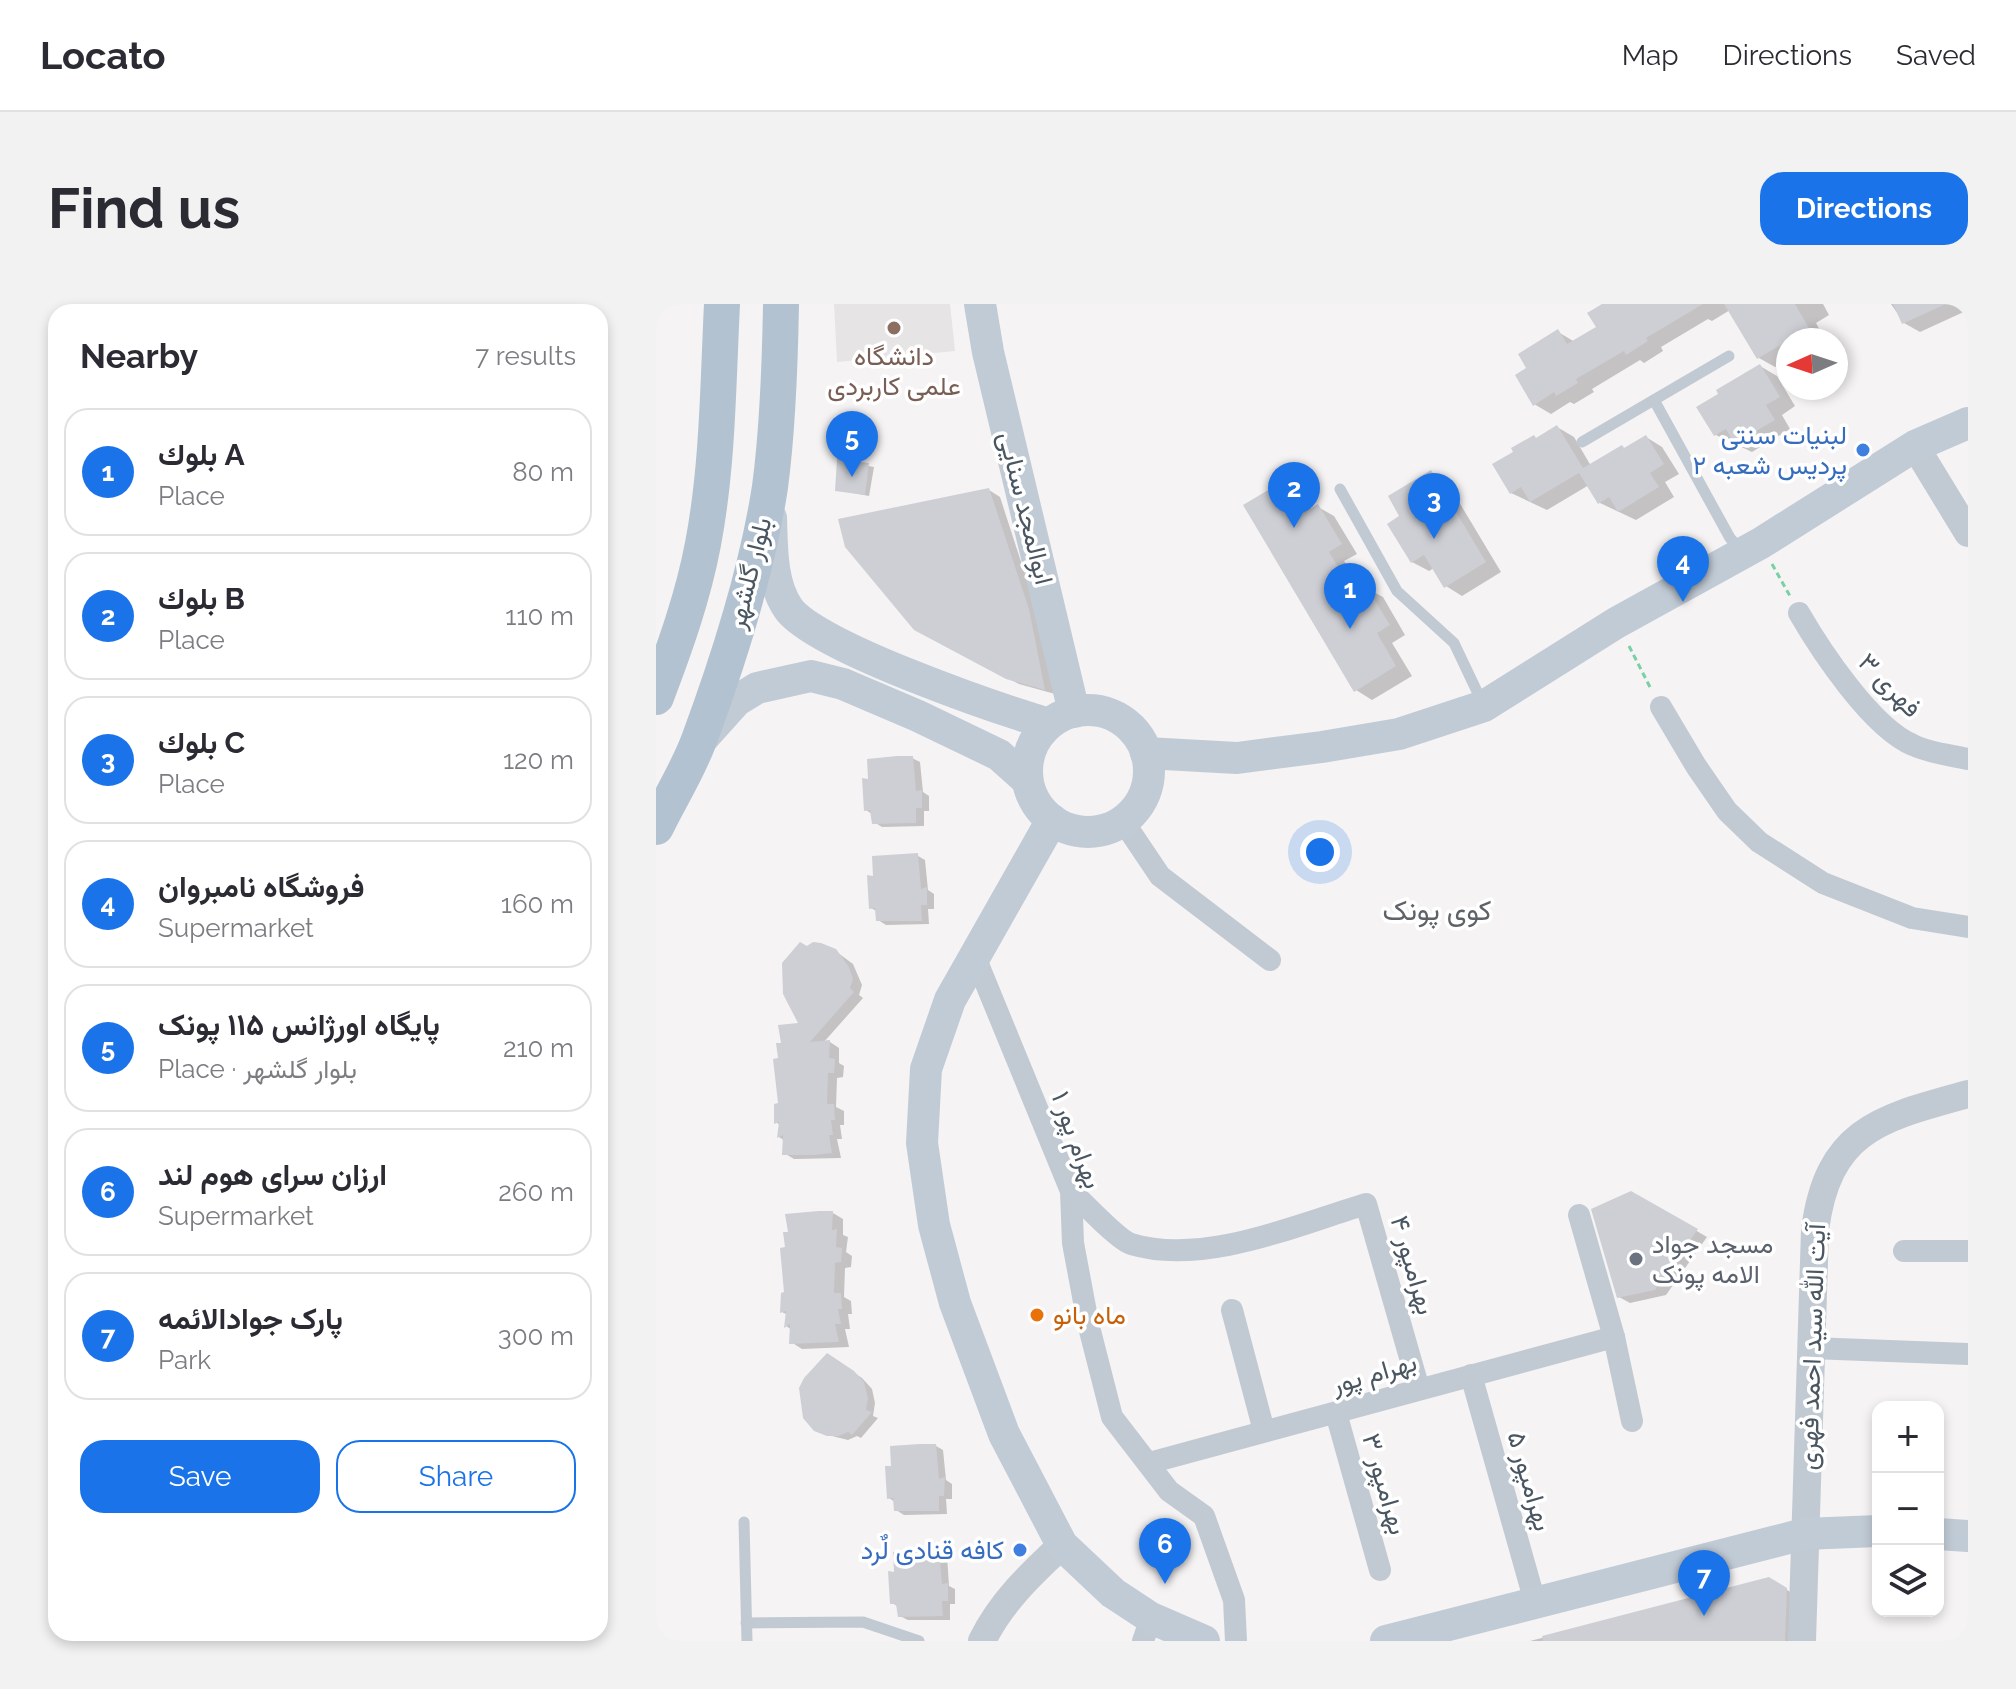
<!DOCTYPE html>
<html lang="en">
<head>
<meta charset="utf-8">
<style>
	:root { --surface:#fff; --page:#f2f2f3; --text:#2b2b33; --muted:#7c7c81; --line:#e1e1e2; --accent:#1a73e8 }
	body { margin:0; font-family:Raleway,Vazirmatn,sans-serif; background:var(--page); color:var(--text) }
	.controls { position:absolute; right:24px; bottom:24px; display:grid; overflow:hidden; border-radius:16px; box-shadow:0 4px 12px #0003 }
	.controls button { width:72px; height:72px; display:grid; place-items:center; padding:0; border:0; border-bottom:2px solid var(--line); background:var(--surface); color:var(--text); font:40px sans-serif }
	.compass { position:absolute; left:1120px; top:24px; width:72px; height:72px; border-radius:50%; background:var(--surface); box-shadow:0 4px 12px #0003; rotate:267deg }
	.you { position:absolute; left:664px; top:548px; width:28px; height:28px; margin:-20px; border:6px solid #fff; border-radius:50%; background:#1a73e8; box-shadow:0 0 0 12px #1a73e833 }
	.badge { display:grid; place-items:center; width:52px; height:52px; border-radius:50%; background:var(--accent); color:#fff; font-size:26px; font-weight:700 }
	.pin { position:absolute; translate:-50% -66px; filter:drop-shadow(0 2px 4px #0008) }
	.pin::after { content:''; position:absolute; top:42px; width:28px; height:24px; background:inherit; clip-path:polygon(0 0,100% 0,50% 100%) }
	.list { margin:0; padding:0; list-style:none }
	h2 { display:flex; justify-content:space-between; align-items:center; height:104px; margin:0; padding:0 32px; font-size:34px }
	h2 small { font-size:26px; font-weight:400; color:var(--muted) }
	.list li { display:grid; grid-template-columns:52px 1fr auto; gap:24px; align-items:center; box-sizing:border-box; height:128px; margin:0 16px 16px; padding:0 16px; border:2px solid var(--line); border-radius:24px }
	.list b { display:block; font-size:30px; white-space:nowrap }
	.list p { margin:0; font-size:26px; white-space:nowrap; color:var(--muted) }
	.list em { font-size:26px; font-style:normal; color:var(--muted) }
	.actions { display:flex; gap:16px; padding:24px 32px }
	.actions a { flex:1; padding:18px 0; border:2px solid var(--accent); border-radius:24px; text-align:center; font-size:28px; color:var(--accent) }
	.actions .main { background:var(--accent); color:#fff }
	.icon { flex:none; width:44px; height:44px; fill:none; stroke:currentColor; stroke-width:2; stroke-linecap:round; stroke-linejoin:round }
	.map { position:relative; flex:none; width:1312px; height:1337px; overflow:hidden; border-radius:24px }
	header { display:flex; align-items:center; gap:48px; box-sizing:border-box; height:112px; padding:0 40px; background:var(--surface); border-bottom:2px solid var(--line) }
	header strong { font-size:38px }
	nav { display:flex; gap:44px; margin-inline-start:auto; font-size:28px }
	.intro { display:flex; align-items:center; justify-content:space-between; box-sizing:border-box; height:192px; padding:0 48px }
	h1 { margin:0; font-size:56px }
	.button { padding:20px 36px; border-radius:24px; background:var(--accent); color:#fff; font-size:28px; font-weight:700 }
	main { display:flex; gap:48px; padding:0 48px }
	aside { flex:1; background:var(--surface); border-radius:24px; box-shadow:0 4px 12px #0003 }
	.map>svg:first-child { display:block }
	.education { fill:#e6e4e5 }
	.shadow { fill:#0003 }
	.building { fill:#cdcfd5 }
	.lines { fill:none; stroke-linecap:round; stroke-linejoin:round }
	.path { stroke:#7ad0a6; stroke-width:3; stroke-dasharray:6 4; stroke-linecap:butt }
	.service { stroke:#c1cad2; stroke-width:11 }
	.minor { stroke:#c1cad2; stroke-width:22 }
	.tertiary { stroke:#c1cad2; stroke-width:28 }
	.secondary { stroke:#c1cbd6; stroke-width:32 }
	.primary { stroke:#b3c2d1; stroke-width:36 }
	.education-dot { fill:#8d6e63; stroke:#fff; stroke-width:3 }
	.shop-dot { fill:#3f7fe0; stroke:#fff; stroke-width:3 }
	.worship-dot { fill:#6b7280; stroke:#fff; stroke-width:3 }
	.food-dot { fill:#e8710a; stroke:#fff; stroke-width:3 }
	.labels { text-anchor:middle; stroke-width:7; stroke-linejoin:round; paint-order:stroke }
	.education-label { font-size:26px; fill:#785e54; stroke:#fff }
	.shop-label { font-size:26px; fill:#366cbe; stroke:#fff; text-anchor:end }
	.street-label { font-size:26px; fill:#4a5661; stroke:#fff }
	.worship-label { font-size:26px; fill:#5b616d; stroke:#fff; text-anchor:start }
	.food-label { font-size:26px; fill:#c56008; stroke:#fff; text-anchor:start }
	.neighbourhood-label { font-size:28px; fill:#5f6368; stroke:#fff }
</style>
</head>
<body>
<header>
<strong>Locato</strong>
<nav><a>Map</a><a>Directions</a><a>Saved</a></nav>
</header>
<div class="intro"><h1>Find us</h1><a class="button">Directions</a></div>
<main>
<aside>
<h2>Nearby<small>7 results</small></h2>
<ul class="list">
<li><span class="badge">1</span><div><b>بلوك A</b><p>Place</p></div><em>80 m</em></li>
<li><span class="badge">2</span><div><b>بلوك B</b><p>Place</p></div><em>110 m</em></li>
<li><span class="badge">3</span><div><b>بلوك C</b><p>Place</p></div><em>120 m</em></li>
<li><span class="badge">4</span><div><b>فروشگاه نامبروان</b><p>Supermarket</p></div><em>160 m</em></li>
<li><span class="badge">5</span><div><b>پایگاه اورژانس ۱۱۵ پونک</b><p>Place · بلوار گلشهر</p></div><em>210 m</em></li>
<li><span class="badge">6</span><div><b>ارزان سرای هوم لند</b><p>Supermarket</p></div><em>260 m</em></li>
<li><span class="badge">7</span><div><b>پارک جوادالائمه</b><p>Park</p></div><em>300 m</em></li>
</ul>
<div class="actions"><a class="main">Save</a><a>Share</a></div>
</aside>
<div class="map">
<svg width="1312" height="1337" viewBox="0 0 1312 1337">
	<rect width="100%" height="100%" fill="#f5f3f3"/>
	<path class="education" d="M178 0H294L299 47 181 58Z"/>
	<g class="shadow">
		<path d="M949 0H1167L1173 11 1160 19 1168 34 1165 36H1132V56L1119 63 1103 54 1074 6 1056 17 1052 15 1005 43 1007 47 988 59 984 56 936 85 938 88 918 100 914 98 895 110 878 100 873 65 902 28 919 38 942 24Z"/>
		<path d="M1235 0H1312V6L1264 28 1248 19Z"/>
		<path d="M1104 62 1121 72 1139 102 1126 111 1134 125 1096 148 1060 131 1065 90Z"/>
		<path d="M901 123 918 133 935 162 966 143 970 145 990 133 1006 143 1023 170 1009 178 1018 193 980 216 944 199 933 181 891 206 855 189 882 135Z"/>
		<path d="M183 157 218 163 213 192 181 186Z"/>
		<path d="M775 169 791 178 845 268 806 292 790 282 778 264 773 267 756 258 746 213Z"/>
		<path d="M629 178 645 188 656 206 662 203 678 212 701 250 688 257 706 286 710 284 727 293 749 331 736 339 756 372 716 396 700 386Z"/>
		<path d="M333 186 344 193 383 313 399 390 363 380 271 331Z"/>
		<path d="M256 454 264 458 267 488 273 492V507H268V522L226 523 218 518 216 510 210 506 214 477Z"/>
		<path d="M262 552 269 556 272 586 278 590V605H272L273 620 230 621 222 616V608L215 604 219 574Z"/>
		<path d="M174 643 197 660 206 681 203 691 207 694 167 739 174 738 183 744V759L188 762 187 773 181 774 180 803 188 807V821H184L186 835H181L185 854 138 855 128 849 129 837 123 833 125 822 120 818 124 801 125 756 128 740 145 721 151 645Z"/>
		<path d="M975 889 1051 933 1010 991 974 999 963 993Z"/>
		<path d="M177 909 187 915V931L192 933 190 948 196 952 195 963 189 964 188 993 195 997 196 1010H192L194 1025H189L193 1043 146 1045 135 1038 136 1026 130 1022 132 1011 126 1008Z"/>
		<path d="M180 1057 206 1074 216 1085 219 1099 217 1112 222 1114 205 1134 201 1132 192 1136 168 1130Z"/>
		<path d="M280 1142 287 1146 290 1176 296 1180V1195H290L291 1210 248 1211 240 1206 239 1198 233 1194Z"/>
		<path d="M283 1247 291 1251 293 1282 299 1285V1300H294V1316H252L244 1312 243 1303 236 1299 240 1270Z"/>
		<path d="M1113 1275 1141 1292 1139 1337H874Z"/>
	</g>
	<g class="building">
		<path d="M946 0H1047L990 34 992 37 970 51 968 47 920 75 922 79 900 92 898 88 877 102 859 71 870 64 862 50 902 25 911 40 940 23 931 9Z"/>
		<path d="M1068 0H1139L1153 24 1101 55Z"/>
		<path d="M1237 0H1290L1246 20Z"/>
		<path d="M1104 60 1124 93 1110 101 1119 116 1078 140 1070 125 1058 132 1040 103 1062 90 1060 86Z"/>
		<path d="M901 121 927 164 966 141 968 144 990 131 1008 160 994 169 1003 183 962 208 953 193 942 200 923 169 874 198 865 183 854 190 836 160 857 148 855 144 878 131 880 134Z"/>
		<path d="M181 155 213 159 209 191 179 187Z"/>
		<path d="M775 166 830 258 788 284 768 251 755 259 731 220 743 212 732 192Z"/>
		<path d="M629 176 648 209 662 200 686 240 673 248 698 289 710 282 734 321 721 329 740 362 698 388 587 201Z"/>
		<path d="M333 184 373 305 389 386 350 375 258 326 189 243 182 215Z"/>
		<path d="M241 452H257L260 487 266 486V504H260V519L216 520 214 506 208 507 206 474 212 475 211 455Z"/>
		<path d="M262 549 265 585 271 583V601H265L266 617H220L219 604 213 605 211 571 217 572 216 552Z"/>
		<path d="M144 638 151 642 157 638 165 639 180 645 193 663 197 675 194 684 198 688 154 738 174 736 173 754 179 755 178 769H172L171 800H178L179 816H175L177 831H173L176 849 159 851H126L127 831 121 834 123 818 118 820V800L122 799 117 755 122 754 120 739H125L122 721 142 719 127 690 126 659Z"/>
		<path d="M975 887 1042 925 999 986 961 994 935 905Z"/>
		<path d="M163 907H177L176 926 181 925 180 943 186 944 185 958 179 959 178 989H185L186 1005H182L185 1020H179L183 1038 133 1040 134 1020 128 1024 130 1007 124 1009 125 989 128 988 124 944 129 943 127 928H132L129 910Z"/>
		<path d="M171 1049 198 1067 208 1078 212 1094 210 1106 216 1108 196 1131 192 1128 183 1132H171L158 1127 147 1114 143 1084 148 1074Z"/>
		<path d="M264 1140H280L283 1175 289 1173 288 1192H283V1207H238L237 1194 231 1195 229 1162H235L234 1142Z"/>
		<path d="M283 1245 286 1280 292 1279V1297H286L287 1312 242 1313 240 1300H234L232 1267 238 1268 237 1248Z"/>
		<path d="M1113 1273 1131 1284 1129 1337H887L886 1332Z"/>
	</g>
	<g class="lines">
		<g class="path">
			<path d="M1116 260 1134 292"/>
			<path d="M973 342 995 385"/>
		</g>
		<g class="service">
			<path d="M998 96 1074 234 1084 245"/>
			<path d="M926 138 1073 52"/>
			<path d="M684 185 741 287 798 339 826 398"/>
			<path d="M88 1218 91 1337"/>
			<path d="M90 1319 207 1318 263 1337"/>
		</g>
		<g class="minor">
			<path d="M1143 309C1165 347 1216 424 1257 441 1273 449 1295 451 1312 455"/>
			<path d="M1005 403 1040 462 1071 507 1103 538 1167 579 1256 614 1312 623"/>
			<path d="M467 517 504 572 614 656"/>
			<path d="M319 653 415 887 417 939 432 1019 456 1113 513 1187 548 1212 578 1296 580 1337"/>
			<path d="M415 887C427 898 462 936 475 940 547 962 641 921 710 900L763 1085"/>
			<path d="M923 911 958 1033 976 1117"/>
			<path d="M1248 947H1312"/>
			<path d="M576 1006 608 1127"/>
			<path d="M1155 1044 1312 1050"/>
			<path d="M815 1071 879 1298"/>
			<path d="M680 1109 724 1266"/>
			<path d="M493 1159 958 1033"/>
			<path d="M487 1337 495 1314"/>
		</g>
		<g class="tertiary">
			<path d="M1259 142 1312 229"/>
			<path d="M326 1337C345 1298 375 1270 406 1241"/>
			<path d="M1146 1337 1159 926C1172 825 1225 814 1312 790"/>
		</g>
		<g class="secondary">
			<path d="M324 0 332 48 418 408"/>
			<path d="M115 214C116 243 115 279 132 304 157 342 343 405 393 420"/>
			<circle cx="432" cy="467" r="61"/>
			<path d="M45 436 80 397 101 384 155 372 187 380 262 412 343 451 371 476"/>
			<path d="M490 449 581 454 666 443 743 430 828 402 960 319 1105 239 1259 142 1312 119"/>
			<path d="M396 516 294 696 270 765 266 839 278 921 299 999 348 1130 406 1241 457 1289 495 1314 548 1337"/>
			<path d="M1282 1230 1312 1232"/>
			<path d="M730 1337 1148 1230 1222 1227"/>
		</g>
		<g class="primary">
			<path d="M0 393C19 343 37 293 47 240 62 161 62 80 66 0"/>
			<path d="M0 523C14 494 32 466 43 436 73 355 101 268 114 183 122 123 124 60 125 0"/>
		</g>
	</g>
	<circle class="education-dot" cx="238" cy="24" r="8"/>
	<g class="shop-dot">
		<circle cx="1207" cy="146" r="8"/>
		<circle cx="364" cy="1246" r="8"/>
	</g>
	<circle class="worship-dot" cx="980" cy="955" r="8"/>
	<circle class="food-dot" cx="381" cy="1011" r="8"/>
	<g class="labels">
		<g class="education-label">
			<text x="238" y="61">دانشگاه<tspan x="238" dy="30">علمی کاربردی</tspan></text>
		</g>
		<g class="shop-label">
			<text x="1191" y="140">لبنیات سنتی<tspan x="1191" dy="30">پردیس شعبه ۲</tspan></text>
			<text x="348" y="1255">کافه قنادی لٌرد</text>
		</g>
		<g class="street-label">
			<text transform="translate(370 204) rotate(76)" y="9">ابوالمجد سنایی</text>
			<text transform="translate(93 269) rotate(-76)" y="9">بلوار گلشهر</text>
			<text transform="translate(1234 381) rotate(46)" y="9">فهری ۳</text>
			<text transform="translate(421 836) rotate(70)" y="9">بهرام پور ۱</text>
			<text transform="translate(757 961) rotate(74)" y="9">بهرامپور ۴</text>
			<text transform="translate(1156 1043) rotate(-88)" y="9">آیت الله سید احمد فهری</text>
			<text transform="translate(718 1069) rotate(-16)" y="9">بهرام پور</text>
			<text transform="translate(874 1177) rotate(74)" y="9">بهرامپور ۵</text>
			<text transform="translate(729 1180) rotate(74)" y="9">بهرامپور ۳</text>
		</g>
		<g class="worship-label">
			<text x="996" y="949">مسجد جواد<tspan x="996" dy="30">الامه پونک</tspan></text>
		</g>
		<g class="food-label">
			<text x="397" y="1020">ماه بانو</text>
		</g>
		<g class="neighbourhood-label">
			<text x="781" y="616">کوی پونک</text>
		</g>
	</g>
</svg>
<div class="controls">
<button>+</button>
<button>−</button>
<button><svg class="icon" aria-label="layers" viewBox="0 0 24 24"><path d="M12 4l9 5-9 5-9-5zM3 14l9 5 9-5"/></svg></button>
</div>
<svg class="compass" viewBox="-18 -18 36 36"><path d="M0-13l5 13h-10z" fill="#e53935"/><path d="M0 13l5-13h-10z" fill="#7c7c81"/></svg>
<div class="you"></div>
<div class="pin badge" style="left:694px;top:325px">1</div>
<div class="pin badge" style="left:638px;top:224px">2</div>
<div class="pin badge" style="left:778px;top:235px">3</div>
<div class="pin badge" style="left:1027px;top:298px">4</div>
<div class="pin badge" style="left:196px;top:173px">5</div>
<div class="pin badge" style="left:509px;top:1280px">6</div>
<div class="pin badge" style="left:1048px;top:1312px">7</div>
</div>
</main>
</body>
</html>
